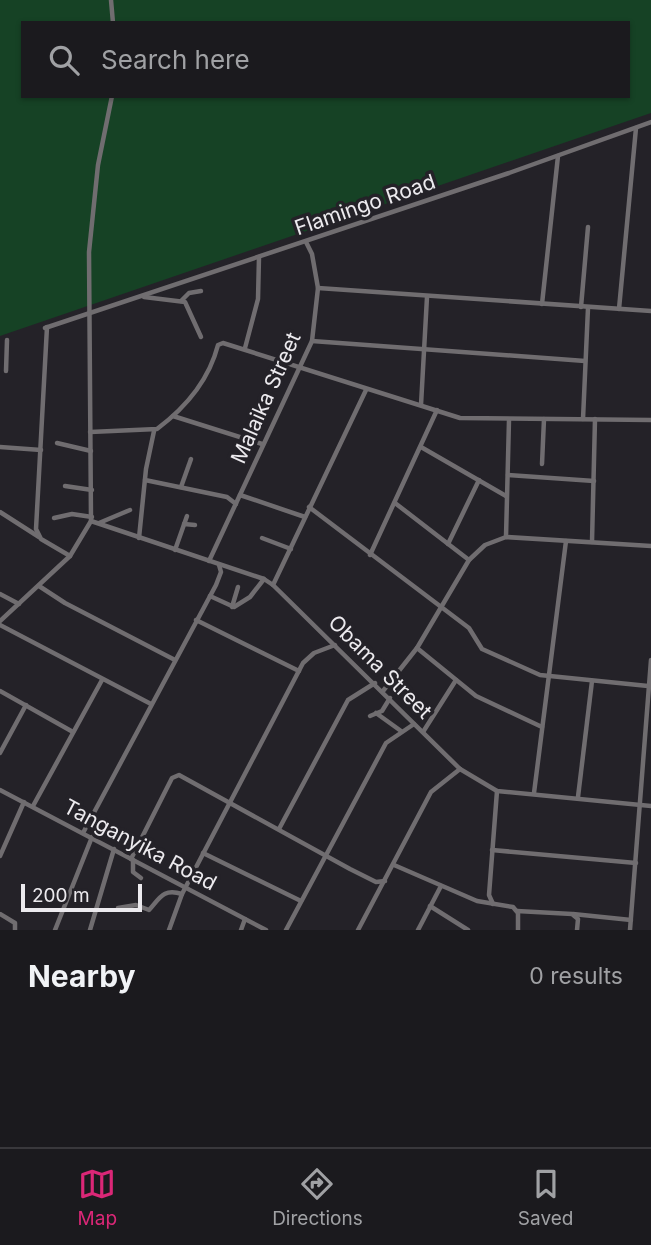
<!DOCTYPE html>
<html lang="en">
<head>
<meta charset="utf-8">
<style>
	:root { --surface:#1b1a1e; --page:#28272b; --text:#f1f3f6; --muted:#a0a1a4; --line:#39383c; --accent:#db2777 }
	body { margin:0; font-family:Inter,sans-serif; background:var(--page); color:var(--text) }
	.scale { position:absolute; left:21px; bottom:18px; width:121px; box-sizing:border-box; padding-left:7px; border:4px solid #eceaee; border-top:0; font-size:19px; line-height:24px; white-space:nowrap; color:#eceaee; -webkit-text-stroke:5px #242228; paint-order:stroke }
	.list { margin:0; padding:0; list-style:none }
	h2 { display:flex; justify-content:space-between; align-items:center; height:91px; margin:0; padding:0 28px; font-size:30px }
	h2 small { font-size:23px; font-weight:400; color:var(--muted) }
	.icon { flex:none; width:38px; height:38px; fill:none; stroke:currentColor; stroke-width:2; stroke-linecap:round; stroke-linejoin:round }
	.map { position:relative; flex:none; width:651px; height:930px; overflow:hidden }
	.search { position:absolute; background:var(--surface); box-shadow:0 2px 5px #0004; left:21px; right:21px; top:21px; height:77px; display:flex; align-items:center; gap:18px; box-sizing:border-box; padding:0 24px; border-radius:0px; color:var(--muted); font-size:26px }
	.sheet { height:217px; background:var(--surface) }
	nav { display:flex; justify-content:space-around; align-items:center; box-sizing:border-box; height:98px; border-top:2px solid var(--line); background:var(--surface); font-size:19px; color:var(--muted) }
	nav a { display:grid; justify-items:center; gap:4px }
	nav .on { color:var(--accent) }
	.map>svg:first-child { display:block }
	.green { fill:#164225; fill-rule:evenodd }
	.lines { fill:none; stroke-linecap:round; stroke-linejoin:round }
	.minor { stroke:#706d70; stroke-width:4.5 }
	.labels { text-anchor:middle; stroke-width:7; stroke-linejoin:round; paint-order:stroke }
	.street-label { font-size:21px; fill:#eceaee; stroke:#242228 }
</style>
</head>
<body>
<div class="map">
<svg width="651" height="930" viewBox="0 0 651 930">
	<rect width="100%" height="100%" fill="#242228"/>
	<path class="green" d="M0 0H651V113L0 336ZM23 23H628V96H23Z"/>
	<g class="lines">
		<g class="minor">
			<path d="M111 0 113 23"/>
			<path d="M318 288 651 311"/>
			<path d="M144 297 185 302 201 337"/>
			<path d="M181 301 189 293 201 291"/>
			<path d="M542 304 558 156"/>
			<path d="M581 307 588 227"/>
			<path d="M619 309 636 128"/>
			<path d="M47 327 36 529 41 539 70 556"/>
			<path d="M45 328 509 173 651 122"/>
			<path d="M312 341 585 361"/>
			<path d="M245 348 258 299 259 257"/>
			<path d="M6 371 7 340"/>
			<path d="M421 405 427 297"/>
			<path d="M173 416 262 444"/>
			<path d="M583 419 588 308"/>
			<path d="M90 432 157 429C185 408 209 380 218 345L223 343 460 418 651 420"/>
			<path d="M57 443 91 451"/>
			<path d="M0 447 41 450"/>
			<path d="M421 447 506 496"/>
			<path d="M542 464 544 419"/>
			<path d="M508 475 594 481"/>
			<path d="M145 480 227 497 236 504"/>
			<path d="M65 486 92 490"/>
			<path d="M181 487 191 459"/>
			<path d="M240 495 305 517"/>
			<path d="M395 503 469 560"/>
			<path d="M309 507 469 628 482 649 540 675 648 686"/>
			<path d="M0 512 39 537"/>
			<path d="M54 518 72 514 92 517"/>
			<path d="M91 521 264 579 273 585 460 769 497 791 651 806"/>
			<path d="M99 523 130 510"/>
			<path d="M184 524 195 525"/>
			<path d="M506 537 509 420"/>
			<path d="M139 538 146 469 154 431"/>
			<path d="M262 538 291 549"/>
			<path d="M592 542 595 419"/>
			<path d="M448 544 479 480"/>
			<path d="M175 550 187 516"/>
			<path d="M370 555 437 410"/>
			<path d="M209 561 312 341 318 288 312 254 306 242"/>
			<path d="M273 585 366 390"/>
			<path d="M39 586 65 603 175 660"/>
			<path d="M0 594 19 604"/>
			<path d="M210 596 234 607 250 597 264 579"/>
			<path d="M232 607 238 587"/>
			<path d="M196 620 299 671"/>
			<path d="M0 621 70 556 91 521 89 252 98 165 112 96"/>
			<path d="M0 625 151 704"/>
			<path d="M417 648 476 696 542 727"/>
			<path d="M0 691 73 732"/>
			<path d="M383 691 417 648 469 560 485 545 506 537 651 546"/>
			<path d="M376 713 401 731"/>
			<path d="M370 716 382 711 390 698"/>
			<path d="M423 732 456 680"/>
			<path d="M0 753 26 705"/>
			<path d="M0 790 266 930"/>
			<path d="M534 793 566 541"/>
			<path d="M578 797 592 681"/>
			<path d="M33 806 102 680"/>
			<path d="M279 829 348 700 375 683"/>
			<path d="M83 833 216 585 221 572 219 565"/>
			<path d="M492 850 636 863"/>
			<path d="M203 853 301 901"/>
			<path d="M0 856 24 802"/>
			<path d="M131 859 172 778 179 775 350 869 376 882 385 881"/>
			<path d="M133 860V872L141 878"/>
			<path d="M394 865 477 901 513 907 518 913V930"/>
			<path d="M493 904 489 895 497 791"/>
			<path d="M430 906 468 930"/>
			<path d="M118 908 136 905 149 910C160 898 163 888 182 894"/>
			<path d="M517 911 572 914 578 919 577 930"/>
			<path d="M0 914 15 923V930"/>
			<path d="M573 914 631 920"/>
			<path d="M55 930 92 837"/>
			<path d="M90 930 114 849"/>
			<path d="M169 930 182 894 303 663 314 653 335 645"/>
			<path d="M241 930 245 919"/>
			<path d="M286 930 386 743 414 724"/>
			<path d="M358 930 431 792 460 769"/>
			<path d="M418 930 441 886"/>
			<path d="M630 930 651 660"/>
		</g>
	</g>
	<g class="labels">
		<g class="street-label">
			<text transform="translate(365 205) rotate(-19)" y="7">Flamingo Road</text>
			<text transform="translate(266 398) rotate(-66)" y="7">Malaika Street</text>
			<text transform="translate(380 667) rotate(45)" y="7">Obama Street</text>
			<text transform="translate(140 845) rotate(28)" y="7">Tanganyika Road</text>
		</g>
	</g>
</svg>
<div class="scale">200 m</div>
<div class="search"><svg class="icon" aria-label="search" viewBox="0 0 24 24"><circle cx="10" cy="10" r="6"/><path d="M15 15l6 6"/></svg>Search here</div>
</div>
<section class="sheet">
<h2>Nearby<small>0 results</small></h2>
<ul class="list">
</ul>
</section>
<nav>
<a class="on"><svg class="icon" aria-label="map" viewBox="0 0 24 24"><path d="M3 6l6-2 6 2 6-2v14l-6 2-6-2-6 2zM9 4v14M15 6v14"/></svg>Map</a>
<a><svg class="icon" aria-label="directions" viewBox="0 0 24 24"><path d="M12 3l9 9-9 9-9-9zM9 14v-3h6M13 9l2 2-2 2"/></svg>Directions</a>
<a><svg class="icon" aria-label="saved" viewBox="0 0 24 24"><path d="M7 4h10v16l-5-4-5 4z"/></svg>Saved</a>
</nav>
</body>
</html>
